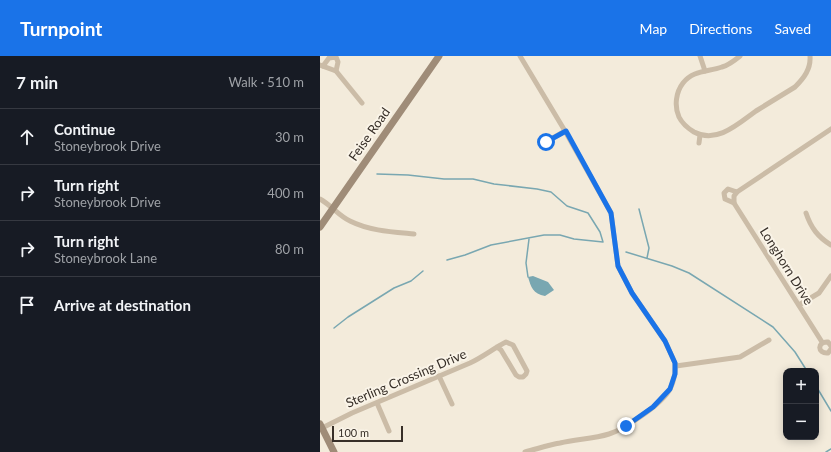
<!DOCTYPE html>
<html lang="en">
<head>
<meta charset="utf-8">
<style>
	:root { --surface:#171b24; --page:#20242c; --text:#f1f3f6; --muted:#9ea1a6; --line:#363941; --accent:#1a73e8 }
	body { margin:0; font-family:Lato,sans-serif; background:var(--page); color:var(--text) }
	.controls { position:absolute; right:12px; bottom:12px; display:grid; overflow:hidden; border-radius:8px; box-shadow:0 2px 10px #0003 }
	.controls button { width:36px; height:36px; display:grid; place-items:center; padding:0; border:0; border-bottom:1px solid var(--line); background:var(--surface); color:var(--text); font:20px sans-serif }
	.scale { position:absolute; left:12px; bottom:10px; width:71px; box-sizing:border-box; padding-left:4px; border:2px solid #372f28; border-top:0; font-size:11px; line-height:14px; white-space:nowrap; color:#372f28; -webkit-text-stroke:3px #faf4e8; paint-order:stroke }
	.stop { position:absolute; width:12px; height:12px; margin:-9px; border:3px solid #1a73e8; border-radius:50%; background:#fff }
	.stop.end { background:#1a73e8; border-color:#fff; box-shadow:0 1px 4px #0008 }
	.list { margin:0; padding:0; list-style:none }
	h2 { display:flex; justify-content:space-between; align-items:center; height:52px; margin:0; padding:0 16px; font-size:17px }
	h2 small { font-size:13px; font-weight:400; color:var(--muted) }
	.list li { display:grid; grid-template-columns:26px 1fr auto; gap:12px; align-items:center; box-sizing:border-box; height:56px; padding:0 16px; border-top:1px solid var(--line) }
	.list b { display:block; font-size:15px; white-space:nowrap }
	.list p { margin:0; font-size:13px; white-space:nowrap; color:var(--muted) }
	.list em { font-size:13px; font-style:normal; color:var(--muted) }
	.icon { flex:none; width:22px; height:22px; fill:none; stroke:currentColor; stroke-width:2; stroke-linecap:round; stroke-linejoin:round }
	.map { position:relative; flex:none; width:511px; height:396px; overflow:hidden }
	header { display:flex; align-items:center; gap:24px; box-sizing:border-box; height:56px; padding:0 20px; background:var(--accent); color:#fff }
	header strong { font-size:19px }
	nav { display:flex; gap:22px; margin-inline-start:auto; font-size:14px }
	main { display:flex }
	aside { flex:1; background:var(--surface) }
	.map>svg:first-child { display:block }
	.water { fill:#79a7b1 }
	.lines { fill:none; stroke-linecap:round; stroke-linejoin:round }
	.stream { stroke:#79a7b1; stroke-width:1.5 }
	.street { stroke:#cbbca7; stroke-width:5 }
	.secondary { stroke:#9f8c78; stroke-width:7 }
	.route { stroke:#1a73e8; stroke-width:5 }
	.labels { text-anchor:middle; stroke-width:4; stroke-linejoin:round; paint-order:stroke }
	.street-label { font-size:13px; fill:#372f28; stroke:#faf4e8 }
</style>
</head>
<body>
<header>
<strong>Turnpoint</strong>
<nav><a>Map</a><a>Directions</a><a>Saved</a></nav>
</header>
<main>
<aside>
<h2>7 min<small>Walk · 510 m</small></h2>
<ul class="list">
<li><svg class="icon" aria-label="ahead" viewBox="0 0 24 24"><path d="M12 20V5M6 11l6-6 6 6"/></svg><div><b>Continue</b><p>Stoneybrook Drive</p></div><em>30 m</em></li>
<li><svg class="icon" aria-label="right" viewBox="0 0 24 24"><path d="M7 20v-9h11M14 6l5 5-5 5"/></svg><div><b>Turn right</b><p>Stoneybrook Drive</p></div><em>400 m</em></li>
<li><svg class="icon" aria-label="right" viewBox="0 0 24 24"><path d="M7 20v-9h11M14 6l5 5-5 5"/></svg><div><b>Turn right</b><p>Stoneybrook Lane</p></div><em>80 m</em></li>
<li><svg class="icon" aria-label="arrive" viewBox="0 0 24 24"><path d="M6 21V4h12l-3 4 3 4H6"/></svg><div><b>Arrive at destination</b></div></li>
</ul>
</aside>
<div class="map">
<svg width="511" height="396" viewBox="0 0 511 396">
	<rect width="100%" height="100%" fill="#f3ebdb"/>
	<path class="water" d="M213 220 228 226 234 234 225 240C213 238 211 231 208 221Z"/>
	<g class="lines">
		<g class="stream">
			<path d="M57 118 88 119 124 123H153L174 128 217 133 231 136 247 150 268 157 280 176 283 186 254 183 240 179H224L171 189 145 199 127 204"/>
			<path d="M319 153 329 192 327 202"/>
			<path d="M306 196 352 210 369 217 453 271 475 296 487 315"/>
			<path d="M208 221 206 207 209 183"/>
			<path d="M14 272 28 261 74 232 91 225 103 215"/>
			<path d="M496 330 511 355"/>
			<path d="M506 396 511 393"/>
		</g>
		<g class="street">
			<path d="M200 0 245 75 291 157 298 210 312 237 345 285 355 307C356 315 354 326 350 333 342 348 305 373 289 378 273 383 256 383 240 387 228 389 217 393 205 396"/>
			<path d="M380 0 385 15"/>
			<path d="M420 0C414 5 409 9 402 11 388 16 373 14 363 27 356 36 354 50 359 61 362 67 369 73 374 76 397 88 418 68 436 55 449 47 462 39 475 31 484 22 491 13 490 0"/>
			<path d="M0 9 16 15 42 47"/>
			<path d="M3 10 9 2 16 1 18 6 16 15"/>
			<path d="M226 86 245 75"/>
			<path d="M379 87 380 79"/>
			<path d="M0 143C11 149 19 160 30 165 50 175 73 176 94 178"/>
			<path d="M414 147 405 143 404 137 408 133 417 136"/>
			<path d="M486 157C491 172 498 181 511 189"/>
			<path d="M479 249 499 237 511 220"/>
			<path d="M502 286 414 147V140L417 136 511 73"/>
			<path d="M511 290 508 286C497 285 497 298 508 297L511 293"/>
			<path d="M356 310 420 301 449 284"/>
			<path d="M119 320 132 348"/>
			<path d="M57 347 69 375"/>
			<path d="M2 372 32 357 150 307C163 301 174 292 186 286L193 289 207 315 206 318 203 321H199L196 319 181 294 177 291"/>
		</g>
		<g class="secondary">
			<path d="M0 171 119 0"/>
			<path d="M0 368 14 396"/>
		</g>
	</g>
	<g class="lines">
		<path class="route" d="M226 86 246 75 291 157 298 210 312 237 345 285 355 307V318L350 333 333 351 306 370"/>
	</g>
	<g class="labels">
		<g class="street-label">
			<text transform="translate(49 78) rotate(-55)" y="5">Feise Road</text>
			<text transform="translate(467 210) rotate(58)" y="5">Longhorn Drive</text>
			<text transform="translate(86 322) rotate(-23)" y="5">Sterling Crossing Drive</text>
		</g>
	</g>
</svg>
<div class="controls">
<button>+</button>
<button>−</button>
</div>
<div class="scale">100 m</div>
<div class="stop" style="left:226px;top:86px"></div>
<div class="stop end" style="left:306px;top:370px"></div>
</div>
</main>
</body>
</html>
